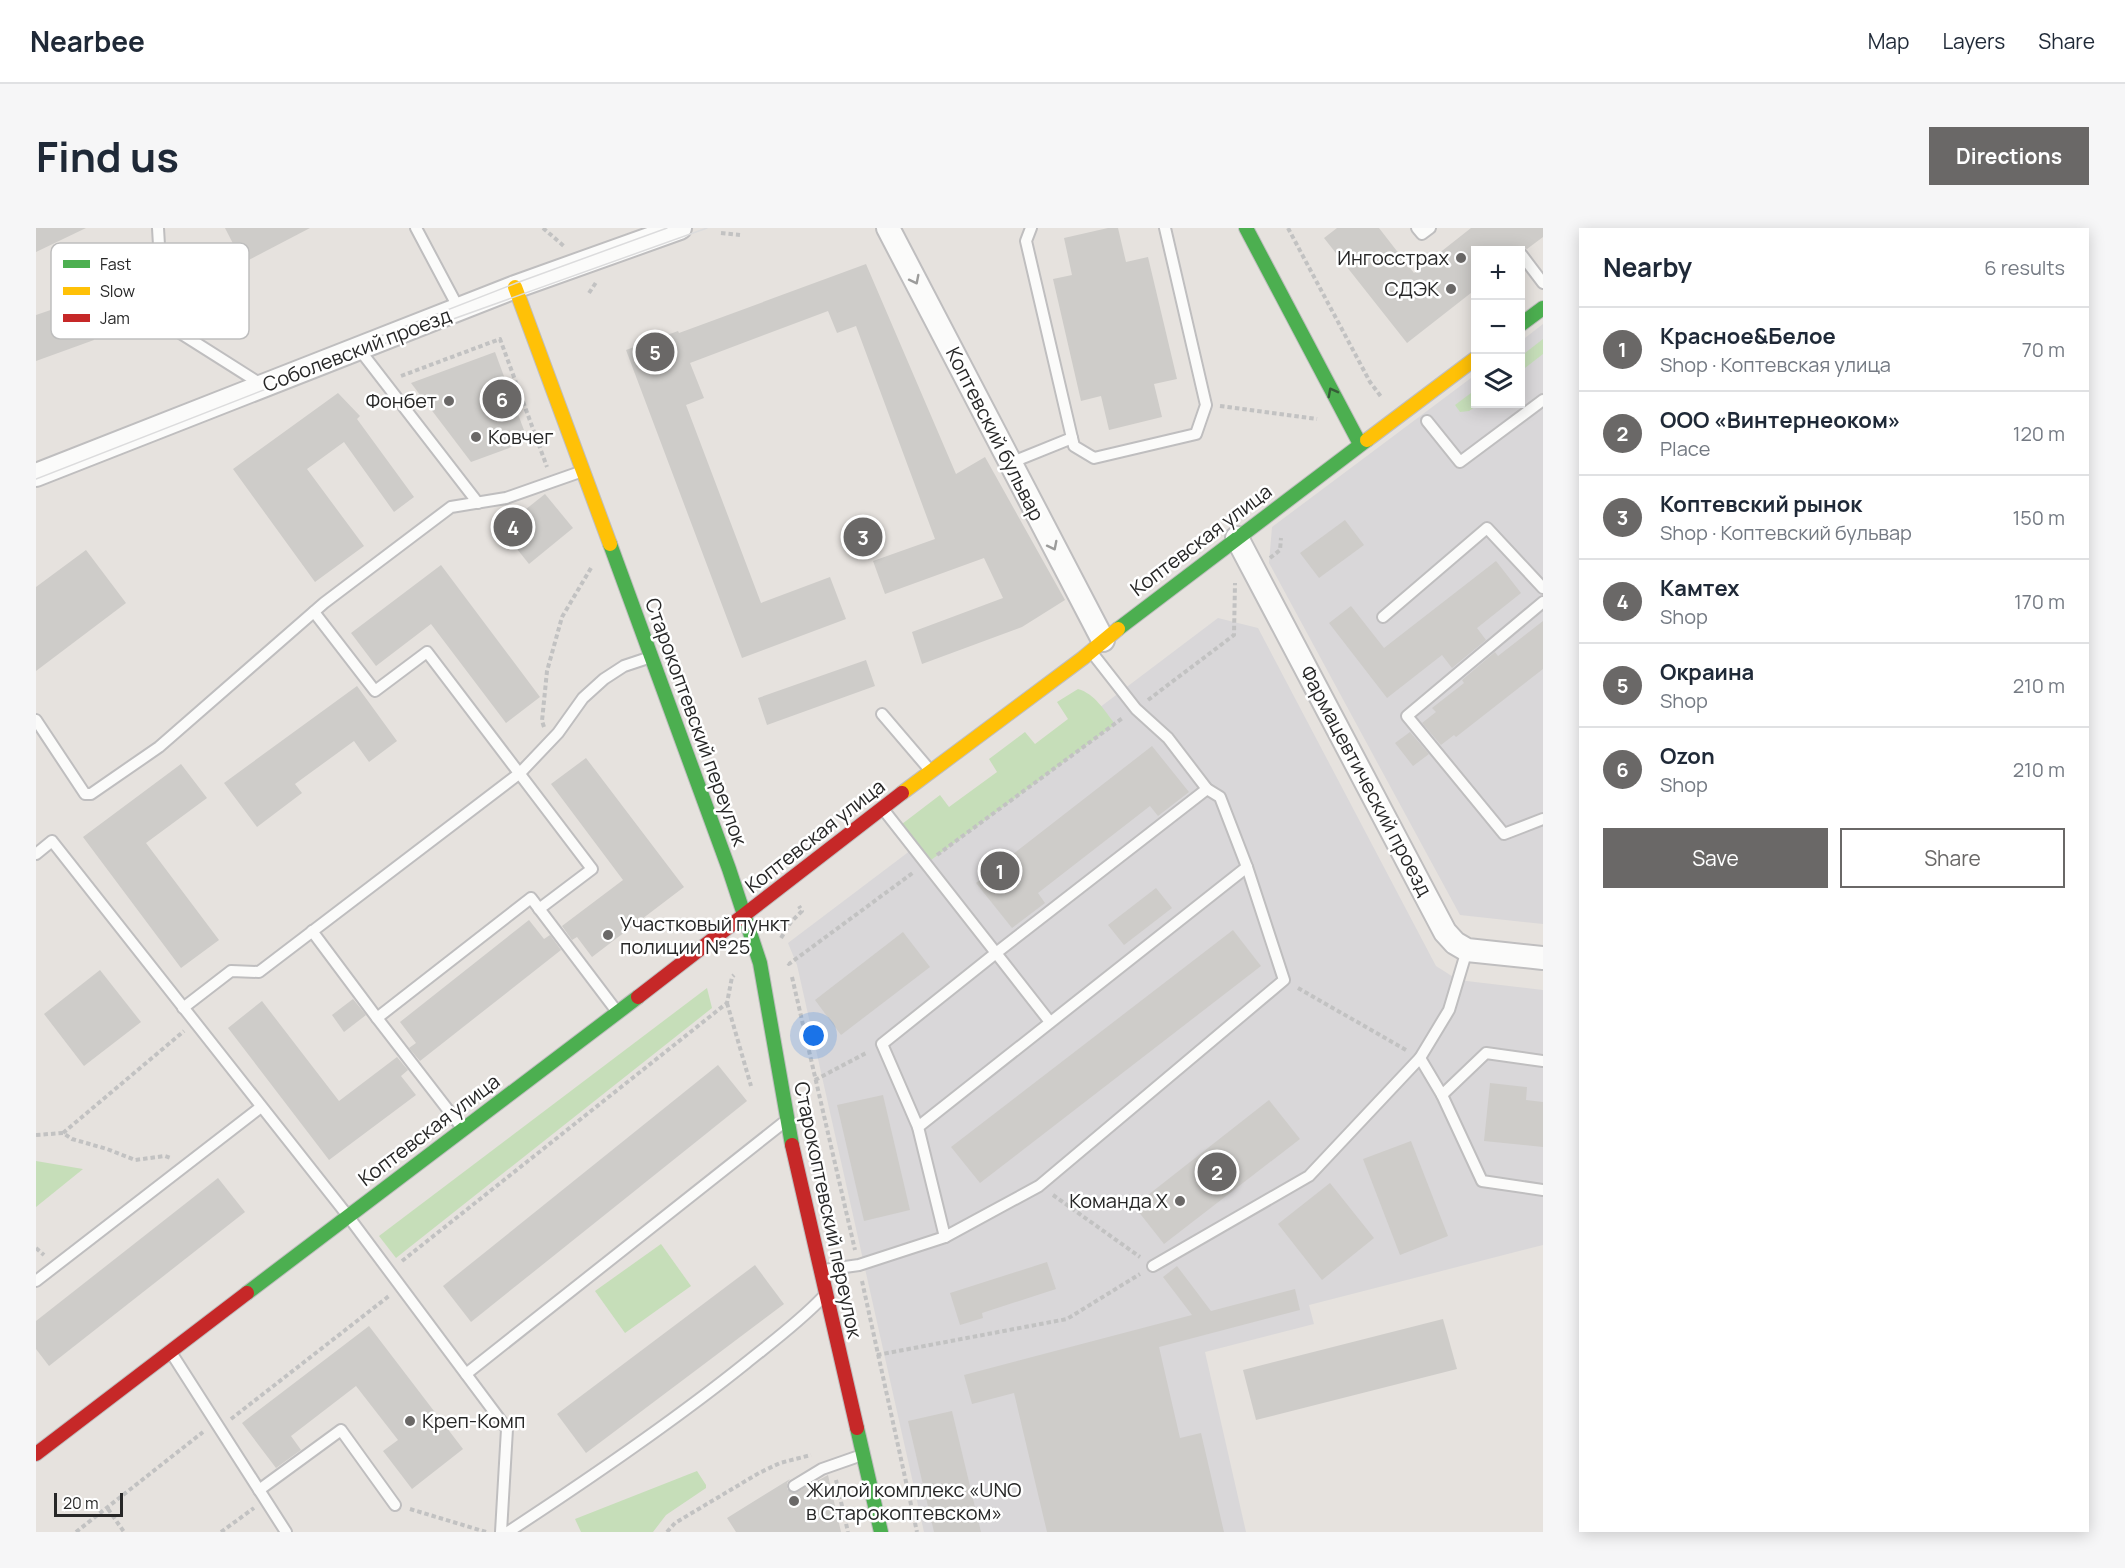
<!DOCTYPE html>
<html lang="en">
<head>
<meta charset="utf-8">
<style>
	:root { --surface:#fff; --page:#f6f6f7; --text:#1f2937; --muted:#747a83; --line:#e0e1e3; --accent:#6a6867 }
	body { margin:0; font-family:Manrope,sans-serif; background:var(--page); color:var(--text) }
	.controls { position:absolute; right:18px; top:18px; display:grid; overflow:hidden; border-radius:0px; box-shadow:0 3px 15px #0003 }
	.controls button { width:54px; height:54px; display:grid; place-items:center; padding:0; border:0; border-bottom:2px solid var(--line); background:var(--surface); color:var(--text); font:30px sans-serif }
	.scale { position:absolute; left:18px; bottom:15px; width:69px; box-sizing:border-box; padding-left:6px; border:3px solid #272727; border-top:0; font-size:16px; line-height:21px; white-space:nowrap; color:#272727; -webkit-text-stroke:4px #fff; paint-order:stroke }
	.you { position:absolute; left:778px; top:808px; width:21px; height:21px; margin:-15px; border:4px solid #fff; border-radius:50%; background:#1a73e8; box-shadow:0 0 0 9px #1a73e833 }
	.badge { display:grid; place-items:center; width:39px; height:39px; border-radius:50%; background:var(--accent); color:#fff; font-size:20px; font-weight:700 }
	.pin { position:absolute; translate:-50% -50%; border:3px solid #fff; box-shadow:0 2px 6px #0006 }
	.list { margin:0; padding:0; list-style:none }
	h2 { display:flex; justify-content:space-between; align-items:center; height:78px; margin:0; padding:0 24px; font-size:26px }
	h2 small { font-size:20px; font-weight:400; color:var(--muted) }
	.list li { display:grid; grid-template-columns:39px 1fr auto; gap:18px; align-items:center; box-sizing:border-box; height:84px; padding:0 24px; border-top:2px solid var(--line) }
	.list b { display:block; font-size:22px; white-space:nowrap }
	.list p { margin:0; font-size:20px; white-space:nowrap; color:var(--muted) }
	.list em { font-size:20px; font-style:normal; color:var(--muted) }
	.actions { display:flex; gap:12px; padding:18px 24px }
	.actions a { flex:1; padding:14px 0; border:2px solid var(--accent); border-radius:0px; text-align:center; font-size:21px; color:var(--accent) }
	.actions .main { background:var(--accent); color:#fff }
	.icon { flex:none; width:33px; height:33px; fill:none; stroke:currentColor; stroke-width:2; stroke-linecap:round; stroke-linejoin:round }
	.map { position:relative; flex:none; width:1507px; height:1304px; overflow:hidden; border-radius:0px }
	header { display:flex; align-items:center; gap:36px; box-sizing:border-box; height:84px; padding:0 30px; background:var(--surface); border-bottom:2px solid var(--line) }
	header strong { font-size:28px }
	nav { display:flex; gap:33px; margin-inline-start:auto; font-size:21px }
	.intro { display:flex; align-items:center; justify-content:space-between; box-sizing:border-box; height:144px; padding:0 36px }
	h1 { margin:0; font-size:42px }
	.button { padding:15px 27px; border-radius:0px; background:var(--accent); color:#fff; font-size:21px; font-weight:700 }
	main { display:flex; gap:36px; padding:0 36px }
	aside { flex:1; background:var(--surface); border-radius:0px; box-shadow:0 3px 15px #0003 }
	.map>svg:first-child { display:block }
	.industrial { fill:#d9d7d9 }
	.green { fill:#c6deb9 }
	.building { fill:#ceccc9 }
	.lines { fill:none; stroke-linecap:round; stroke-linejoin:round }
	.lane-casing { stroke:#bfbebf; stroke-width:14 }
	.street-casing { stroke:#bfbebf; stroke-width:26 }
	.fast-casing { stroke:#bfbebf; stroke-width:16 }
	.slow-casing { stroke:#bfbebf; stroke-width:16 }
	.jam-casing { stroke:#bfbebf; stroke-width:16 }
	.path { stroke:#c2c2c2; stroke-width:4; stroke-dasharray:4.5 3; stroke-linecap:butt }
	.lane { stroke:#fbfbfa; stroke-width:10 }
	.street { stroke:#fbfbfa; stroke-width:22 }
	.fast { stroke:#4caf50; stroke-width:14 }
	.slow { stroke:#ffc107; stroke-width:14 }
	.jam { stroke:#c62828; stroke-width:14 }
	.tram { stroke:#dcdcdd; stroke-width:1.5 }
	.oneway { stroke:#9c9c9b }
	.oneway2 { stroke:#365d37 }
	.poi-dot { fill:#6a6867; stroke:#fff; stroke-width:2 }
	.labels { text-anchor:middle; stroke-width:5; stroke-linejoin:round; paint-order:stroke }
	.poi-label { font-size:20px; fill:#272727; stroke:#fff; text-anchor:end }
	.street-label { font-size:20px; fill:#272727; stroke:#fff }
	.key { fill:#fff; stroke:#bebebe; stroke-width:1.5 }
	.key-label { font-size:16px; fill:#272727 }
</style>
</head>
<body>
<header>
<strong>Nearbee</strong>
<nav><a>Map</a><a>Layers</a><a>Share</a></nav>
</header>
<div class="intro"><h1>Find us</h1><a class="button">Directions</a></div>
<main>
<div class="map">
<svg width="1507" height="1304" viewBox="0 0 1507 1304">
	<rect width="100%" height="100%" fill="#e6e2de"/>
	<g class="industrial">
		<path d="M1507 96V696L1424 687 1233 335 1236 299 1439 147 1440 176H1484L1485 113Z"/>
		<path d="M1182 390 1222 400 1400 738 1422 752 1507 762V1017L1273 1077 1278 1096 1169 1124 1210 1304H888L761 737 752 715Z"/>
	</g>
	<g class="green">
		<path d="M1507 111V126L1485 143V128Z"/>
		<path d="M1439 162 1440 176H1443L1433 183 1424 184 1419 177Z"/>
		<path d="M1042 461C1059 466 1068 482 1079 496L895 632 866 596 904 567 913 579 961 544 953 531 989 504 999 516 1032 491 1021 474Z"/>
		<path d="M671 760 676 780 360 1030 343 1008Z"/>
		<path d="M0 933 47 941 0 979Z"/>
		<path d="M625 1016 655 1058 589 1105 559 1063Z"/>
		<path d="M661 1243 670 1257V1260L630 1287 617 1304H545L539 1291Z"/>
	</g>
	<g class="building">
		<path d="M0 0H50L0 24Z"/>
		<path d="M189 0H274L207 35Z"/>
		<path d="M1072 0H1082L1090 34 1112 29 1141 151 1118 156 1126 189 1073 202 1065 168 1045 173 1017 51 1036 47 1028 10Z"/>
		<path d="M1301 0H1343L1378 45 1435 0H1507V9L1491 21 1485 19 1478 22H1440V61L1371 115 1288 10Z"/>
		<path d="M830 36 920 246 949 229 1029 372 986 399 886 436 876 404 967 370 948 330 849 366 837 333 899 311 820 98 801 105 792 83 654 135 668 170 650 177 725 375 794 349 810 391 706 430 590 122 642 103 643 105Z"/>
		<path d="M44 72 58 112 0 133V87Z"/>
		<path d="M459 124 492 213 435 234 375 155Z"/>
		<path d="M302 165 324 188 321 191 378 269 358 284 308 214 271 241 328 318 279 354 197 241Z"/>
		<path d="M509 266 537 300 493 336 465 301Z"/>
		<path d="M1309 292 1328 317 1283 350 1264 325Z"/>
		<path d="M50 322 90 375 0 443V359Z"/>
		<path d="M1460 333 1485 365 1441 400 1450 412 1416 440 1406 427 1351 470 1293 395 1315 378 1348 420Z"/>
		<path d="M405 337 504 469 470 495 395 396 340 438 315 405Z"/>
		<path d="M1507 393V441L1420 509 1418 507 1405 517 1386 495 1400 484 1396 480 1428 455 1426 452 1459 424 1462 428Z"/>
		<path d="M830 432 839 458 731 497 722 470Z"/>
		<path d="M321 458 361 513 333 534 318 513 259 556 266 565 221 599 188 555Z"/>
		<path d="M1374 504 1393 526 1377 538 1359 515Z"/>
		<path d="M1116 518 1153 564 1122 588 1114 578 1002 665 1009 675 976 700 940 655Z"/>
		<path d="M550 530 648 659 556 729 541 709 536 712 526 698 587 652 515 556Z"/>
		<path d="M145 536 171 570 110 615 183 712 145 740 47 609Z"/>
		<path d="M1120 660 1136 680 1088 717 1072 697Z"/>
		<path d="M493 692 508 711 514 707 525 722 384 833 373 820 380 815 364 794Z"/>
		<path d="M1197 702 1225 738 944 955 915 919Z"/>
		<path d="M867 704 894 739 805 807 779 772Z"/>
		<path d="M64 742 105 794 48 838 8 786Z"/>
		<path d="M317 771 330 787 308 804 296 787Z"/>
		<path d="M226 773 303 873 361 829 372 842 365 848 380 867 293 932 192 800Z"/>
		<path d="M682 837 711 873 435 1094 407 1058Z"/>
		<path d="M1454 855 1491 859 1490 872 1507 874V919L1448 913Z"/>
		<path d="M847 867 874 982 828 993 801 877Z"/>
		<path d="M1233 872 1264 911 1128 1016 1098 978Z"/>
		<path d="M1375 913 1412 1008 1364 1027 1327 931Z"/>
		<path d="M182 950 209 984 13 1138 0 1121V1093Z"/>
		<path d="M1294 955 1338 1010 1286 1052 1242 996Z"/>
		<path d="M1011 1034 1020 1061 946 1085 947 1090 924 1097 914 1065Z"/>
		<path d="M719 1037 748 1076 550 1225 521 1186Z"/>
		<path d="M1141 1038 1175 1083 1259 1061 1264 1082 1123 1119 1144 1210 1165 1205 1188 1304H1011L978 1165 936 1176 928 1147 1156 1087 1127 1049Z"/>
		<path d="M1407 1091 1421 1141 1220 1192 1207 1142Z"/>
		<path d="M333 1098 427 1221 376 1261 347 1223 362 1212 320 1158 255 1208 265 1222 240 1240 206 1195Z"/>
		<path d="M916 1183 945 1304H898L872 1193Z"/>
		<path d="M792 1247 805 1304H700L691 1290 754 1251 751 1255V1261L759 1265Z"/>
	</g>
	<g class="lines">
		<defs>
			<g id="lane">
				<path d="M122 0 125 52 138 101 228 158"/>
				<path d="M380 0 423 81"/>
				<path d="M1381 0 1386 6 1394 0"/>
				<path d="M1485 26 1507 55"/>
				<path d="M323 121 442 275"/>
				<path d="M1391 193 1424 234 1507 172"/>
				<path d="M1036 210 1038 218 1058 230 1160 206 1170 177 1129 0"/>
				<path d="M974 235 1036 210 990 13 995 0"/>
				<path d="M1507 374 1371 488 1468 606 1507 591"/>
				<path d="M278 384 339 463 391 424 556 641 503 681"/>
				<path d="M1347 389 1451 300 1507 360"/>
				<path d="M846 486 893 541"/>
				<path d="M0 492 49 566H55L123 519 288 375 415 279 470 270 544 244"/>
				<path d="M847 581 960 725 1171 561"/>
				<path d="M0 626 16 613 312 988 471 1201 465 1304"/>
				<path d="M276 703 341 790"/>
				<path d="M147 780 195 743 223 744 484 545 522 505 547 470 568 451 588 438 612 430"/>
				<path d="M1384 830 1406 867"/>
				<path d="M1507 833 1450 825 1406 867 1446 953 1507 962"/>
				<path d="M882 899 846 816 960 725 1014 794"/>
				<path d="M426 900 341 790 495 670 579 781"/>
				<path d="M909 1009 1003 958 1248 752 1211 639"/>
				<path d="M1117 1038 1273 948 1384 830 1413 782 1431 722"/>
				<path d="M788 1042 823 1037 909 1009 882 899 1211 639 1184 569 1171 561 1132 510 1100 481 1057 426"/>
				<path d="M0 1053 225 879"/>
				<path d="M136 1126 250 1304"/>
				<path d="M430 1146 747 895"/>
				<path d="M758 1258 786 1241 826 1227"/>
				<path d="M223 1262 305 1202 359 1277"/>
				<path d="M472 1304C553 1251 634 1196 710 1135 736 1114 763 1094 786 1070"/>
			</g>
			<g id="street">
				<path d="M852 0 1067 412"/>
				<path d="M0 247 479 59 644 0"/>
				<path d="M1201 310 1409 704 1419 715 1431 722 1507 730"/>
			</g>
			<g id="fast">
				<path d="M1210 0 1324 216"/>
				<path d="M1484 97 1507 80"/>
				<path d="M574 316 693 641 724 735 756 917"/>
				<path d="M1082 401 1331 212"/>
				<path d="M211 1065 602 769"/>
				<path d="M821 1200 845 1304"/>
			</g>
			<g id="slow">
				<path d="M479 59 574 316"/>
				<path d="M1331 212 1440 130"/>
				<path d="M866 565 1047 430 1082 401"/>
			</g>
			<g id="jam">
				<path d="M602 769 866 565"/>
				<path d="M756 917 821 1200"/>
				<path d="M0 1226 211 1065"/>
			</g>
		</defs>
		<use href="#lane" class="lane-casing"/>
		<use href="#street" class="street-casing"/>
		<use href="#fast" class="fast-casing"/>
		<use href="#slow" class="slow-casing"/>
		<use href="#jam" class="jam-casing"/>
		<g class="path">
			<path d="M507 0 529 19"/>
			<path d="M1252 0 1334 154 1346 170"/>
			<path d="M685 5 704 7"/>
			<path d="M553 65 561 53"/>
			<path d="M365 148 464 111 511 239"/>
			<path d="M1184 178 1281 191"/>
			<path d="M1234 330 1244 322 1245 310"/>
			<path d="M1112 472 1198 407 1199 355"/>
			<path d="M508 499 506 493 511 443 526 389 555 340"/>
			<path d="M901 627 1088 489"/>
			<path d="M745 710 755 694 766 683 763 678"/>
			<path d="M752 735 753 736 878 644"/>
			<path d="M756 749 819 1022"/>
			<path d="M1262 760 1370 822"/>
			<path d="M691 775 715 858"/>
			<path d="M779 852 832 824"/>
			<path d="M27 905 148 803"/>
			<path d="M0 907 27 905 36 911 71 921 99 932 129 928 135 930"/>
			<path d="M1017 967 1104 1029"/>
			<path d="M0 1020 8 1027"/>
			<path d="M366 1033 691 775 696 749 698 747"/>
			<path d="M826 1053 881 1304"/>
			<path d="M841 1127 1031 1091 1104 1046"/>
			<path d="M195 1191 353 1068"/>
			<path d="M800 1252 812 1304"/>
			<path d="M72 1281 88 1304"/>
			<path d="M374 1281 450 1304"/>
			<path d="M40 1304 167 1204"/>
			<path d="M185 1304 218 1280"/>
			<path d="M631 1304 639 1295 723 1245 744 1235 775 1227"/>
		</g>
		<use href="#lane" class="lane"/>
		<use href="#street" class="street"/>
		<use href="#fast" class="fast"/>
		<use href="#slow" class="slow"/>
		<use href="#jam" class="jam"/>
		<g class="tram">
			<path d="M342 109 483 54 631 0"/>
			<path d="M0 251 325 124 671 0"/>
		</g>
	</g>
	<defs><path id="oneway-chevron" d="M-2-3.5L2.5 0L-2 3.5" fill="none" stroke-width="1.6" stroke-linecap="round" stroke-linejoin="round" transform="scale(1.5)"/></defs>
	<g class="oneway">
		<use href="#oneway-chevron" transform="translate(879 52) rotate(63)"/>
		<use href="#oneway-chevron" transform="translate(1017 318) rotate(63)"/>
	</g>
	<use class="oneway2" href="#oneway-chevron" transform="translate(1296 164) rotate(-118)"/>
	<g class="poi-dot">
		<circle cx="1425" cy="30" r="6"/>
		<circle cx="1415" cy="61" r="6"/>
		<circle cx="413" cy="173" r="6"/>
		<circle cx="440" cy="209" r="6"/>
		<circle cx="572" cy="707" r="6"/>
		<circle cx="1144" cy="973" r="6"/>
		<circle cx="374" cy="1193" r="6"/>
		<circle cx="758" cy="1273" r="6"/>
	</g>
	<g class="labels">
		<g class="poi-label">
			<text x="1413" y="37">Ингосстрах</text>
			<text x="1403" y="68">СДЭК</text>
			<text x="401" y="180">Фонбет</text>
			<text x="452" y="216" text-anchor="start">Ковчег</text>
			<text x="584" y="703" text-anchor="start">Участковый пункт<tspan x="584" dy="23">полиции №25</tspan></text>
			<text x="1132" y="980">Команда Х</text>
			<text x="386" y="1200" text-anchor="start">Креп-Комп</text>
			<text x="770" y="1269" text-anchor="start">Жилой комплекс «UNO<tspan x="770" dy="23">в Старокоптевском»</tspan></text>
		</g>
		<g class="street-label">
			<text transform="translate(321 122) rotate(-21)" y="7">Соболевский проезд</text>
			<text transform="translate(959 206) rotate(63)" y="7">Коптевский бульвар</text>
			<text transform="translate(1165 312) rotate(-37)" y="7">Коптевская улица</text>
			<text transform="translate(660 494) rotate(70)" y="7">Старокоптевский переулок</text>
			<text transform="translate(1330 553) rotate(62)" y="7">Фармацевтический проезд</text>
			<text transform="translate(779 608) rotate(-38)" y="7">Коптевская улица</text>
			<text transform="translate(393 902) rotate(-37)" y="7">Коптевская улица</text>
			<text transform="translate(792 982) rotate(78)" y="7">Старокоптевский переулок</text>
		</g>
	</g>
	<rect x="15" y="15" width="198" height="96" rx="9" class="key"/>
	<rect x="27" y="32" width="27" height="8" fill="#4caf50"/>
	<rect x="27" y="59" width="27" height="8" fill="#ffc107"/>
	<rect x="27" y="86" width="27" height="8" fill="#c62828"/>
	<g class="key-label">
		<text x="64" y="42">Fast</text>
		<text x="64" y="69">Slow</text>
		<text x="64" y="96">Jam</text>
	</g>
</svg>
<div class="controls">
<button>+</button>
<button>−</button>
<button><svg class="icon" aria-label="layers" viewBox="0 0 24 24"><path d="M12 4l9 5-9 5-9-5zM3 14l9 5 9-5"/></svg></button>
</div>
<div class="scale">20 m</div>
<div class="you"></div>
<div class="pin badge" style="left:964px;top:643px">1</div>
<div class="pin badge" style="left:1181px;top:944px">2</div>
<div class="pin badge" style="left:827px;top:309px">3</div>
<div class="pin badge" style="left:477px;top:299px">4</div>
<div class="pin badge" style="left:619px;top:124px">5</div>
<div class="pin badge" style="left:466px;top:171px">6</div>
</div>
<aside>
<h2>Nearby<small>6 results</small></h2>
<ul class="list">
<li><span class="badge">1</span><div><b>Красное&amp;Белое</b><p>Shop · Коптевская улица</p></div><em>70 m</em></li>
<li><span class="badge">2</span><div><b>ООО «Винтернеоком»</b><p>Place</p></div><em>120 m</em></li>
<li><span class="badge">3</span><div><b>Коптевский рынок</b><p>Shop · Коптевский бульвар</p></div><em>150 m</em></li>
<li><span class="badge">4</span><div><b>Камтех</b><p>Shop</p></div><em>170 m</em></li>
<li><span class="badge">5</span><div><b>Окраина</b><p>Shop</p></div><em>210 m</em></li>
<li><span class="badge">6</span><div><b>Ozon</b><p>Shop</p></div><em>210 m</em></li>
</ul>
<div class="actions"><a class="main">Save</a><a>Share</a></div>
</aside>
</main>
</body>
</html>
